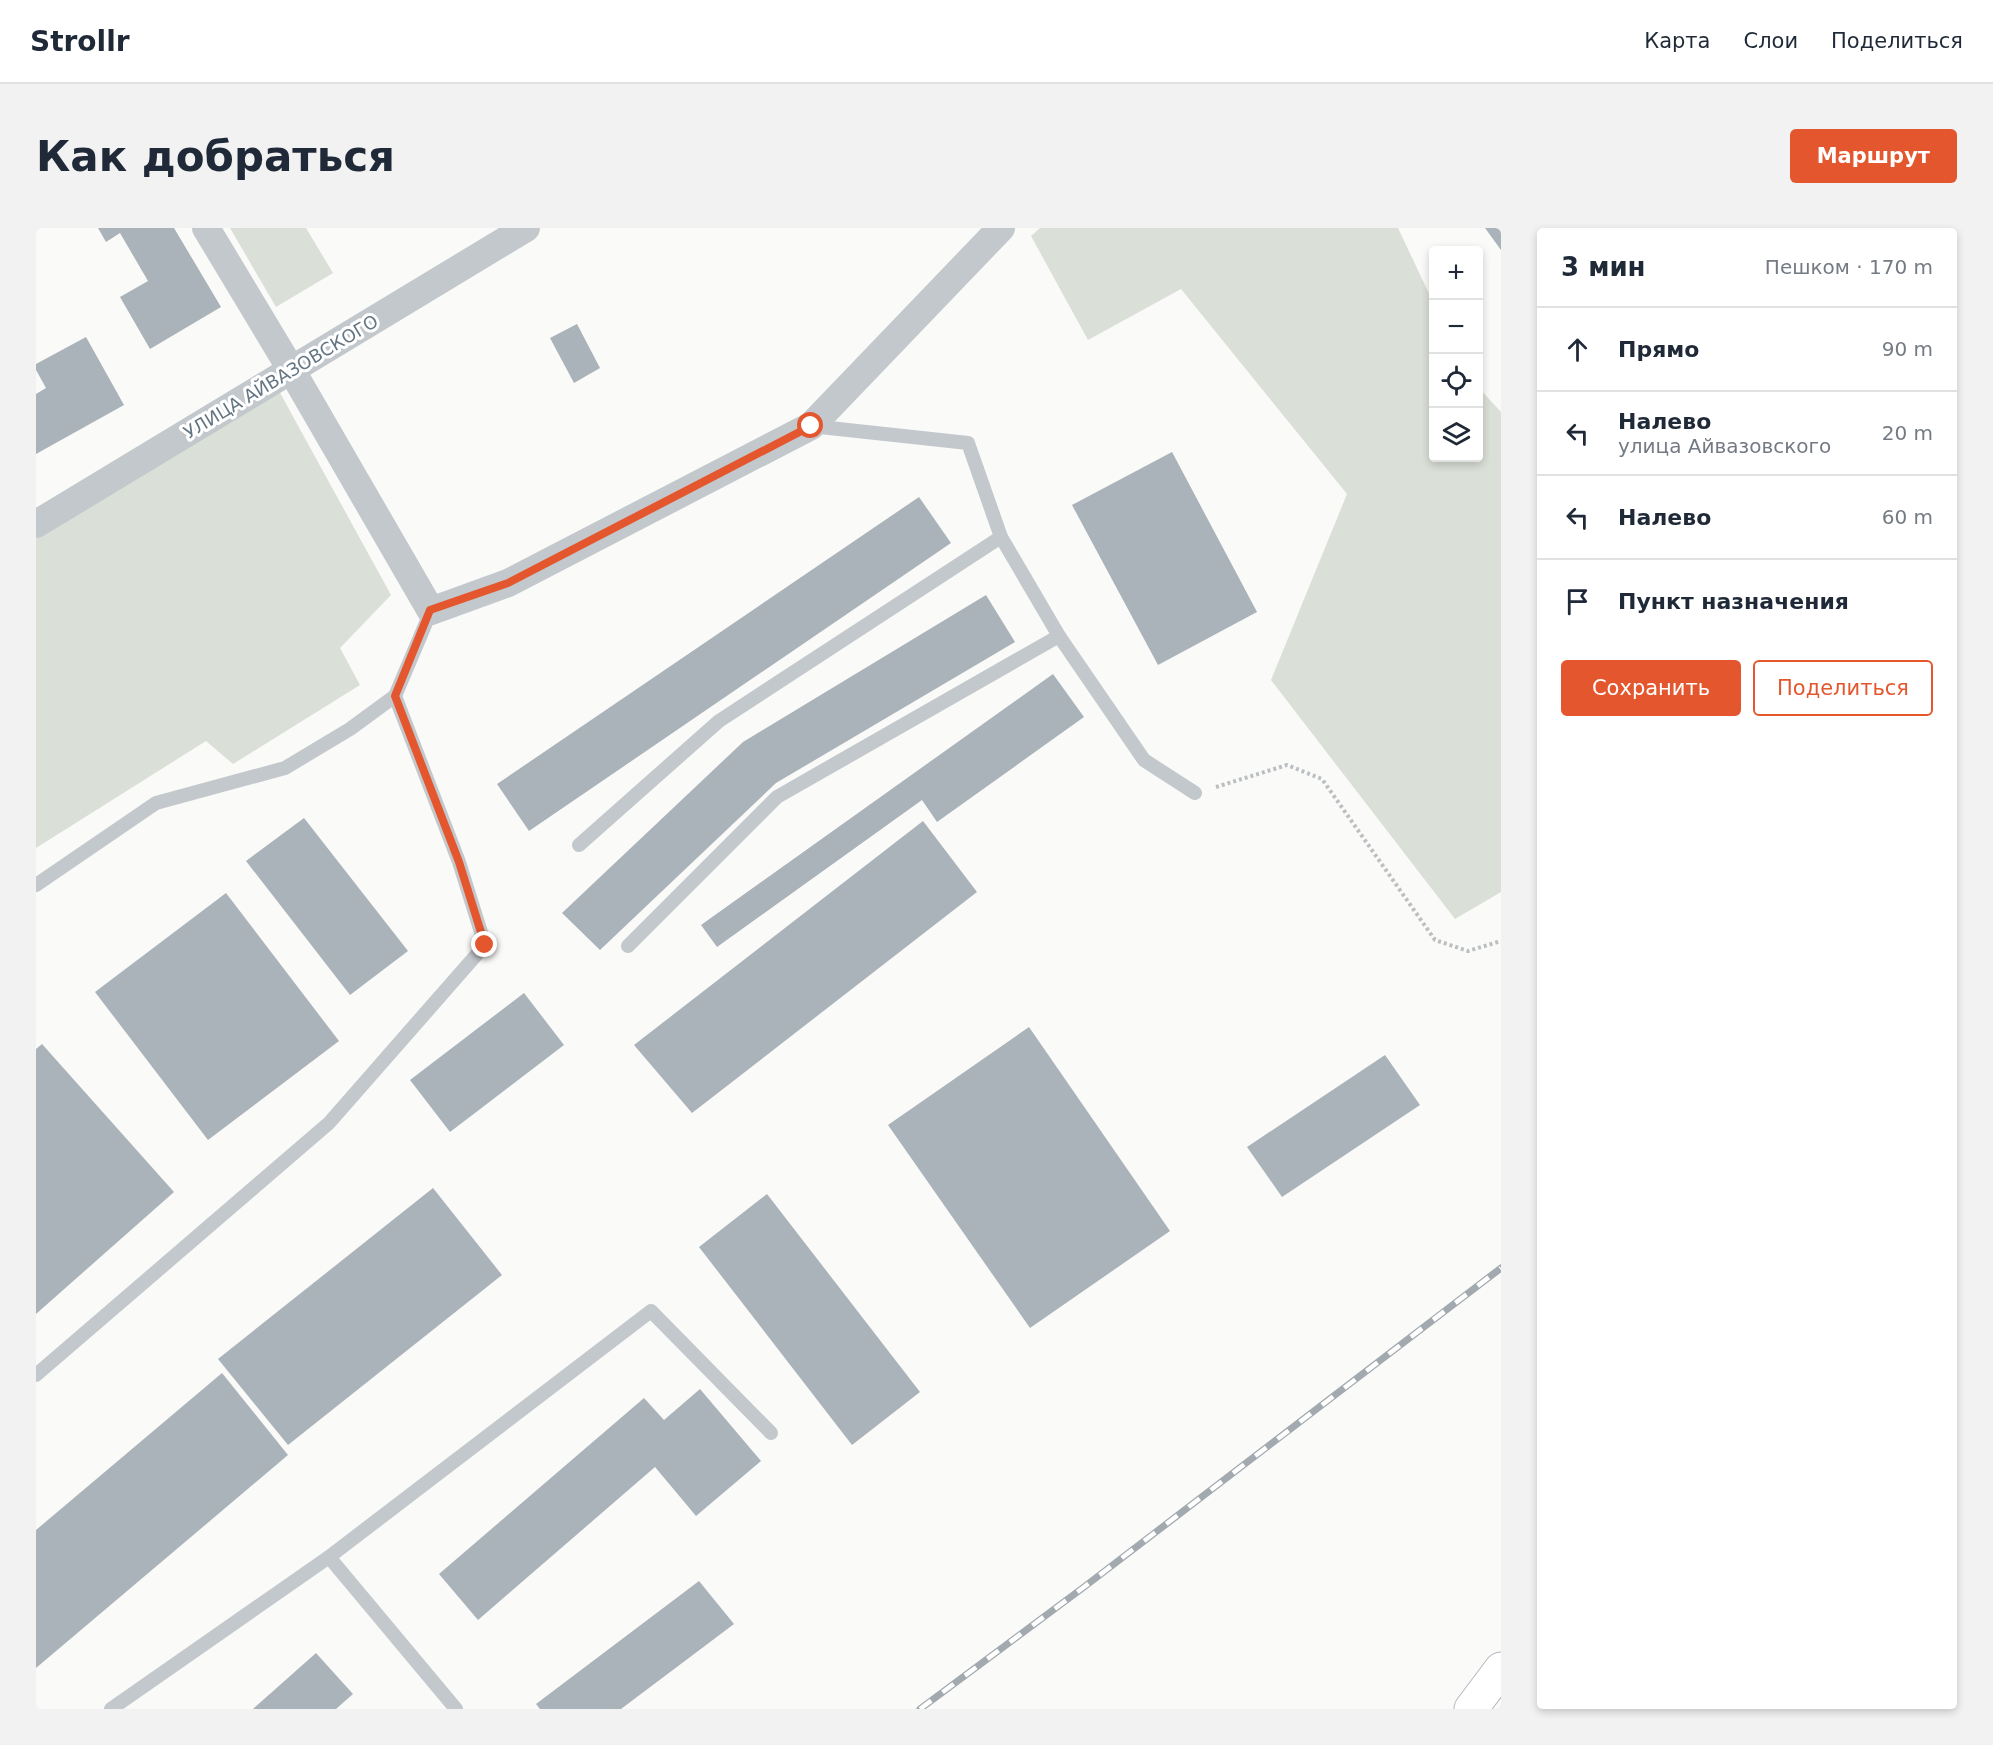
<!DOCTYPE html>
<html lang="ru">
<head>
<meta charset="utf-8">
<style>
	:root { --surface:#fff; --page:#f2f2f3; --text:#1f2937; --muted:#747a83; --line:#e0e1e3; --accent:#e4572e }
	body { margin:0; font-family:"DejaVu Sans",sans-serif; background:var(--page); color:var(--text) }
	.controls { position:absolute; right:18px; top:18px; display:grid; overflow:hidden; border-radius:6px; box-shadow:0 3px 9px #0003 }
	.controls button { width:54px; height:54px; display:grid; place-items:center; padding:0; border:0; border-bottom:2px solid var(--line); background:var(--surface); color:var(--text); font:30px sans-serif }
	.stop { position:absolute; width:18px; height:18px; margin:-14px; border:4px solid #e4572e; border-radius:50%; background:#fff }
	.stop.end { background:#e4572e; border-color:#fff; box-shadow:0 2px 6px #0008 }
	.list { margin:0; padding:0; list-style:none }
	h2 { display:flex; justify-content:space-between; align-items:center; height:78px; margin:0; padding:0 24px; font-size:26px }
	h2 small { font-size:20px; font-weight:400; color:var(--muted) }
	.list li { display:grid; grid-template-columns:39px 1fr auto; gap:18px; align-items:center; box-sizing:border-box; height:84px; padding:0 24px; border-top:2px solid var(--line) }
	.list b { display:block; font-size:22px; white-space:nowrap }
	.list p { margin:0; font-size:20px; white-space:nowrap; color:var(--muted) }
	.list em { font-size:20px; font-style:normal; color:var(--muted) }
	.actions { display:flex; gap:12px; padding:18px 24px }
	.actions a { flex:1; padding:14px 0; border:2px solid var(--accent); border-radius:6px; text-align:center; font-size:21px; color:var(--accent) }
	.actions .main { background:var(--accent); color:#fff }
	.icon { flex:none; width:33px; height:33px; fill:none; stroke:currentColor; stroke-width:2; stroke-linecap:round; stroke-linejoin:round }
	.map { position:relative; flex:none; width:1465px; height:1481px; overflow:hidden; border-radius:6px }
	header { display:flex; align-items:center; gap:36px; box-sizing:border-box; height:84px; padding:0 30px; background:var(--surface); border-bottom:2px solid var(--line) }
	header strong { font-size:28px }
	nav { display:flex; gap:33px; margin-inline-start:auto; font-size:21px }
	.intro { display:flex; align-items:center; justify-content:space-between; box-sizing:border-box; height:144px; padding:0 36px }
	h1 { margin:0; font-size:42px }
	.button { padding:15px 27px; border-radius:6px; background:var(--accent); color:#fff; font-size:21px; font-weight:700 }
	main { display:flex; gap:36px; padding:0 36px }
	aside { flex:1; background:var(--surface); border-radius:6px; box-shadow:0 3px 9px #0003 }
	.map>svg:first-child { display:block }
	.green { fill:#dadfd7 }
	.building { fill:#aab3b9 }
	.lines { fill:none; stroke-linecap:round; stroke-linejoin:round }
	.secondary-casing { stroke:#b3babf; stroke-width:35 }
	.path { stroke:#bbbfc2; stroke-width:4; stroke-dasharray:3 3; stroke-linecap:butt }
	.service { stroke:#c3c8cc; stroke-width:14 }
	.minor { stroke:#c3c8cc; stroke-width:28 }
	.secondary { stroke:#fff; stroke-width:33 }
	.rail-casing { stroke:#a2aab0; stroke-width:7 }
	.rail { stroke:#fff; stroke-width:4.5; stroke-dasharray:14; stroke-linecap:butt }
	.route { stroke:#e4572e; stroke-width:8 }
	.labels { text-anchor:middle; stroke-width:6; stroke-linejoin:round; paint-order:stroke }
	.street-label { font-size:18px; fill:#657683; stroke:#fff }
</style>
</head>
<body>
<header>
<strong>Strollr</strong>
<nav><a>Карта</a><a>Слои</a><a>Поделиться</a></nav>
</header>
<div class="intro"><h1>Как добраться</h1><a class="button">Маршрут</a></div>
<main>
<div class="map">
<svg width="1465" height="1481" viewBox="0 0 1465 1481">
	<rect width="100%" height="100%" fill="#fafaf8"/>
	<g class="green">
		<path d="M194 0H270L297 45 240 79Z"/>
		<path d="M1004 0H1362L1397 74 1398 230H1442L1443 160 1465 184V664L1419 691 1235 452 1311 266 1145 61 1052 112 995 8Z"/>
		<path d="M243 163 355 367 304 420 324 457 197 536 170 513 0 620V307Z"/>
	</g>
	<g class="building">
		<path d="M62 0H138L185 79 114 121 84 69 112 53 84 5 70 14Z"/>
		<path d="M1449 0H1465V22Z"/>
		<path d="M541 96 564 140 538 155 514 110Z"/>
		<path d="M50 109 88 177 0 226V166L10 160 0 142V136Z"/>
		<path d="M1136 224 1221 384 1122 437 1036 277Z"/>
		<path d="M883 269 915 315 493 603 461 556Z"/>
		<path d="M950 367 979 414 740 555 564 722 526 685 707 514Z"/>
		<path d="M1017 446 1048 489 901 594 886 572 681 719 665 697Z"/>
		<path d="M268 590 372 723 314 767 210 633Z"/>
		<path d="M887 593 941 664 656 885 598 817Z"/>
		<path d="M190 665 303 813 172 912 59 764Z"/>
		<path d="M488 765 528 817 414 904 374 852Z"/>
		<path d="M993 799 1134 1003 994 1100 852 897Z"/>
		<path d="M6 816 138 964 0 1086V821Z"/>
		<path d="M1349 827 1384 877 1246 969 1211 919Z"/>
		<path d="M397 960 466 1047 252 1217 182 1131Z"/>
		<path d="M731 966 884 1164 816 1217 663 1019Z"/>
		<path d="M186 1145 252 1227 0 1440V1302Z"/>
		<path d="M664 1161 725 1233 660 1288 619 1239 442 1392 403 1346 608 1170 628 1192Z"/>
		<path d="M663 1353 698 1396 585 1481H504L500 1476Z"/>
		<path d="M280 1425 317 1466 300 1481H217Z"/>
	</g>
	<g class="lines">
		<defs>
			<path id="secondary" d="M1435 1481 1465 1441"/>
		</defs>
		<use href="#secondary" class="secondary-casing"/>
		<path class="path" d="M1180 559 1251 537 1286 551 1399 712 1432 723 1465 713"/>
		<g class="service">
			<path d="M775 198 932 215 965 309 1023 408 1108 532 1159 565"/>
			<path d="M543 617 683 493 965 309"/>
			<path d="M0 657 120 575 249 540 314 501 359 468 395 383"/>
			<path d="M592 718 741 569 1023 408"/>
			<path d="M0 1147 293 895 449 717 423 634 359 468"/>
			<path d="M293 1329 420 1481"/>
			<path d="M75 1481 293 1329 615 1083 735 1205"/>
		</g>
		<g class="minor">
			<path d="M170 0 256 143 395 383 472 355 775 198 965 0"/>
			<path d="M0 296 490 0"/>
		</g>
		<use href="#secondary" class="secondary"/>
		<defs>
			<path id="rail" d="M884 1481 1048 1359 1465 1040"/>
		</defs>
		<use href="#rail" class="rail-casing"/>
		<use href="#rail" class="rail"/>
	</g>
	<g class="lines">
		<path class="route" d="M449 717 423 634 359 468 394 382 472 355 775 198"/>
	</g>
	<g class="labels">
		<g class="street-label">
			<text transform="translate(245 149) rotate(-31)" y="6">УЛИЦА АЙВАЗОВСКОГО</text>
		</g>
	</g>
</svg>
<div class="controls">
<button>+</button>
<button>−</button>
<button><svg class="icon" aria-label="locate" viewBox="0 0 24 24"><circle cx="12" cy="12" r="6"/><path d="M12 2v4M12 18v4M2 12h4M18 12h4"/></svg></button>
<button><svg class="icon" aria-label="layers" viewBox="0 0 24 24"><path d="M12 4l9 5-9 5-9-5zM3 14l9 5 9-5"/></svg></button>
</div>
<div class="stop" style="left:775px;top:198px"></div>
<div class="stop end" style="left:449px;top:717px"></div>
</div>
<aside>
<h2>3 мин<small>Пешком · 170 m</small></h2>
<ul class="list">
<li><svg class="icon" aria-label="ahead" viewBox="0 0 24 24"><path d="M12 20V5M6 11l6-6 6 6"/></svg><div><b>Прямо</b></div><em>90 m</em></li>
<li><svg class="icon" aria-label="left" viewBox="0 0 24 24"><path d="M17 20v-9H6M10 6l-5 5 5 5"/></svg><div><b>Налево</b><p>улица Айвазовского</p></div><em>20 m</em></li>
<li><svg class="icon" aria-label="left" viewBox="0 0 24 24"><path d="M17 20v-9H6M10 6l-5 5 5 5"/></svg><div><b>Налево</b></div><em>60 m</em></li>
<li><svg class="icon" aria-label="arrive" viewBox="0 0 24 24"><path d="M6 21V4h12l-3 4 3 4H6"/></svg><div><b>Пункт назначения</b></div></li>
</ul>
<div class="actions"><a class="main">Сохранить</a><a>Поделиться</a></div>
</aside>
</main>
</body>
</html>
